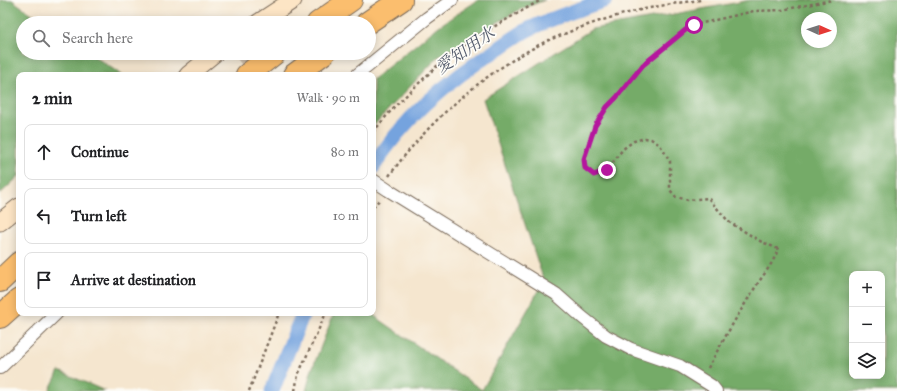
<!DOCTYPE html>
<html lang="en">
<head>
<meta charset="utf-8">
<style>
	:root { --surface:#fff; --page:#f2f2f2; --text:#202124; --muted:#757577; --line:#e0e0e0 }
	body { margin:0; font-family:"IM FELL Great Primer","Noto Serif JP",serif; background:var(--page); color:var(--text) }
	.controls { position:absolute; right:12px; bottom:12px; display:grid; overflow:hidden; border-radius:8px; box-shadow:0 2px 10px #0003 }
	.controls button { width:36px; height:36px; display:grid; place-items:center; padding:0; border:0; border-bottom:1px solid var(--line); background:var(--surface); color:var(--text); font:20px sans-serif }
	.compass { position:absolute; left:801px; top:12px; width:36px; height:36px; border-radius:50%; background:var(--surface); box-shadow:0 2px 10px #0003; rotate:93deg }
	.stop { position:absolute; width:12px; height:12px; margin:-9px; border:3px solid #b5179e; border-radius:50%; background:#fff }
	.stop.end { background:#b5179e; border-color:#fff; box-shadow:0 1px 4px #0008 }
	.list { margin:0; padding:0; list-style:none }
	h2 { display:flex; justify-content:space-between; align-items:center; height:52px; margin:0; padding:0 16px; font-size:17px }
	h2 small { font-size:13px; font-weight:400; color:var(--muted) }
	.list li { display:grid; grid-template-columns:26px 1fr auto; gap:12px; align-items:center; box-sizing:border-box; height:56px; margin:0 8px 8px; padding:0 8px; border:1px solid var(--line); border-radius:8px }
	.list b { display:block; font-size:15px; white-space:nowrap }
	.list em { font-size:13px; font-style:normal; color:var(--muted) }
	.icon { flex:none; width:22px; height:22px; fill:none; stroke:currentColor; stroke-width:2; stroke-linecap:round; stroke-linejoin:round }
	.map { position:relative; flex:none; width:897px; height:391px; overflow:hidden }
	.search { position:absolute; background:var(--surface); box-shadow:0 2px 10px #0003; left:16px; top:16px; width:360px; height:44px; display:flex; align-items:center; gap:10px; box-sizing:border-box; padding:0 14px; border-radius:22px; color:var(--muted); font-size:15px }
	.panel { position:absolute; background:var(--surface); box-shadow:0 2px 10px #0003; left:16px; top:72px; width:360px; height:244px; border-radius:8px }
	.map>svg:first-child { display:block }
	.forest { fill:#75ab68; stroke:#586a43; fill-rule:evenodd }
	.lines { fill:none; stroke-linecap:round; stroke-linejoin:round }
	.canal { stroke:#75a3de; stroke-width:15 }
	.street-tunnel { stroke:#d0c0ac; stroke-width:12; stroke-dasharray:12 6; stroke-linecap:butt }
	.street-casing { stroke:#7c6c5c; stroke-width:14 }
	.secondary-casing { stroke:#7c6c5c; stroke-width:19 }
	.highway-casing { stroke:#7c6c5c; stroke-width:24 }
	.path { stroke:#7c6c5c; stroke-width:2.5; stroke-dasharray:3 3; stroke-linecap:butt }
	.street { stroke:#fff; stroke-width:12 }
	.secondary { stroke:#fde5c5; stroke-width:17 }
	.highway { stroke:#fbbe6e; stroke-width:22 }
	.route { stroke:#b5179e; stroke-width:5 }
	.labels { text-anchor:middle; stroke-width:3.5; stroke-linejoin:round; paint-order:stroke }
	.water-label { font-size:17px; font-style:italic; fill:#525a6b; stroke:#fdfcf7 }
</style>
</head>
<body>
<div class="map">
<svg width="897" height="391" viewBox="0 0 897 391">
	<rect width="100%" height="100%" fill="#fdfcf7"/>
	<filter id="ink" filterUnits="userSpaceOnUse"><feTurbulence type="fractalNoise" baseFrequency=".025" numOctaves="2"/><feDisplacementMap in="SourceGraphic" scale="8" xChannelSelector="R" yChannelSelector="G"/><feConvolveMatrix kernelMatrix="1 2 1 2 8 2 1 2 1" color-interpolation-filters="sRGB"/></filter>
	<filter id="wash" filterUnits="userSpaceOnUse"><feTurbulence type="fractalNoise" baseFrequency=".012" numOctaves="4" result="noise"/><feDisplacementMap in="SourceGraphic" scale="16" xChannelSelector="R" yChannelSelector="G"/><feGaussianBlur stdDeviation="0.9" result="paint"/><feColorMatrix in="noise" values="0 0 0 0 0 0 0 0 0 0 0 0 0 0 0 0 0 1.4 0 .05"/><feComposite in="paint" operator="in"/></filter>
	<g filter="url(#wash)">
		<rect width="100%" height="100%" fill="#f5e6cf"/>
		<g class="forest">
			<path d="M0 0H12L45 23H23V53H89L122 75H19V176L0 194Z"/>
			<path d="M478 0H545L519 10 438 57 373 126V79L439 26Z"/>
			<path d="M751 0H897V391H306L311 372 334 313H370L482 390 544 281 483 99 592 29ZM807 18H831V42H807ZM852 274H882V376H852Z"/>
			<path d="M59 371 105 391H51L50 389Z"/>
		</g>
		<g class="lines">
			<g class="canal">
				<path d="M373 167C404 117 451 78 501 47 510 41 519 34 529 29 554 17 580 9 606 0"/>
				<path d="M272 391 303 313"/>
			</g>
		</g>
	</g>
	<g filter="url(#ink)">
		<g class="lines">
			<path class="street-tunnel" d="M240 53 257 74"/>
			<defs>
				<g id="street">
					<path d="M357 75 427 18 452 0"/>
					<path d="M373 180 388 190 556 294 582 317 606 336 631 349 680 366 712 386 716 391"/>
					<path d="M0 368 57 313"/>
				</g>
				<g id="secondary">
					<path d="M258 23 293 0"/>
					<path d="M188 75 215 53"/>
					<path d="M0 222 19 207"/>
				</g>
				<g id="highway">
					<path d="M318 23 351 0"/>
					<path d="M367 23 401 0"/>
					<path d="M247 75 275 53"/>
					<path d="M294 75 324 53"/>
					<path d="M0 281 19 263"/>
					<path d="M0 317 19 300"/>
				</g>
			</defs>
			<use href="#street" class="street-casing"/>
			<use href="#secondary" class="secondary-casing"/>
			<use href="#highway" class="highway-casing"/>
			<g class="path">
				<path d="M373 132 394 107 440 63 481 34 541 0"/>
				<path d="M389 176C429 121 481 75 541 44 550 39 560 36 569 32 612 15 655 5 701 0"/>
				<path d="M373 207 380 199"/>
				<path d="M708 368C722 342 737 316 753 291 761 277 773 265 778 249L760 241 729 222 708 198 688 200 676 197 670 190V161L660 145 651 139 645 138 634 141 623 149 607 170 594 175 585 168 584 159 595 126 607 107 616 98 643 65 688 28 694 25 754 11 782 10 832 0"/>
				<path d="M249 391 279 313"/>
				<path d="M295 391 298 375 326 313"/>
			</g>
			<use href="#street" class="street"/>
			<use href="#secondary" class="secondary"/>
			<use href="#highway" class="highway"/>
		</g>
	</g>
	<g class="lines" filter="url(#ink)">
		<path class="route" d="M607 170 594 175 585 168 584 159 595 126 607 107 616 98 643 65 688 28 694 25"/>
	</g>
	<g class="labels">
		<g class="water-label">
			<text transform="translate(465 50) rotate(-35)" y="6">愛知用水</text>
		</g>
	</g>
</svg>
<div class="controls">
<button>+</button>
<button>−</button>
<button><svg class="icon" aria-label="layers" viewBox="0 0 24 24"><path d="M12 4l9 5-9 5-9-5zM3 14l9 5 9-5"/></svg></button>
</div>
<svg class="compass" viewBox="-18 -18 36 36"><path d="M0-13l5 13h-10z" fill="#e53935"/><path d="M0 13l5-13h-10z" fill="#757577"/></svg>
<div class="stop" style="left:694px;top:25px"></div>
<div class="stop end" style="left:607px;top:170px"></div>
<div class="search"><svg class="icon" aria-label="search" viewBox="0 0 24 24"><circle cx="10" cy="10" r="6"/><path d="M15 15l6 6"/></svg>Search here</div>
<section class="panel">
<h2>2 min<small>Walk · 90 m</small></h2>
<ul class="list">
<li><svg class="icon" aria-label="ahead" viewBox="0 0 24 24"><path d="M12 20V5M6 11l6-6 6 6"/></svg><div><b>Continue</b></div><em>80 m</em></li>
<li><svg class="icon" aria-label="left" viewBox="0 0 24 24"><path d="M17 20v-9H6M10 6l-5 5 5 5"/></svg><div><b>Turn left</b></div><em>10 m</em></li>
<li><svg class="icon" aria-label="arrive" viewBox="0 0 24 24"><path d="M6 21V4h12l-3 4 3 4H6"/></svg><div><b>Arrive at destination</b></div></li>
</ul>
</section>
</div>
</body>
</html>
